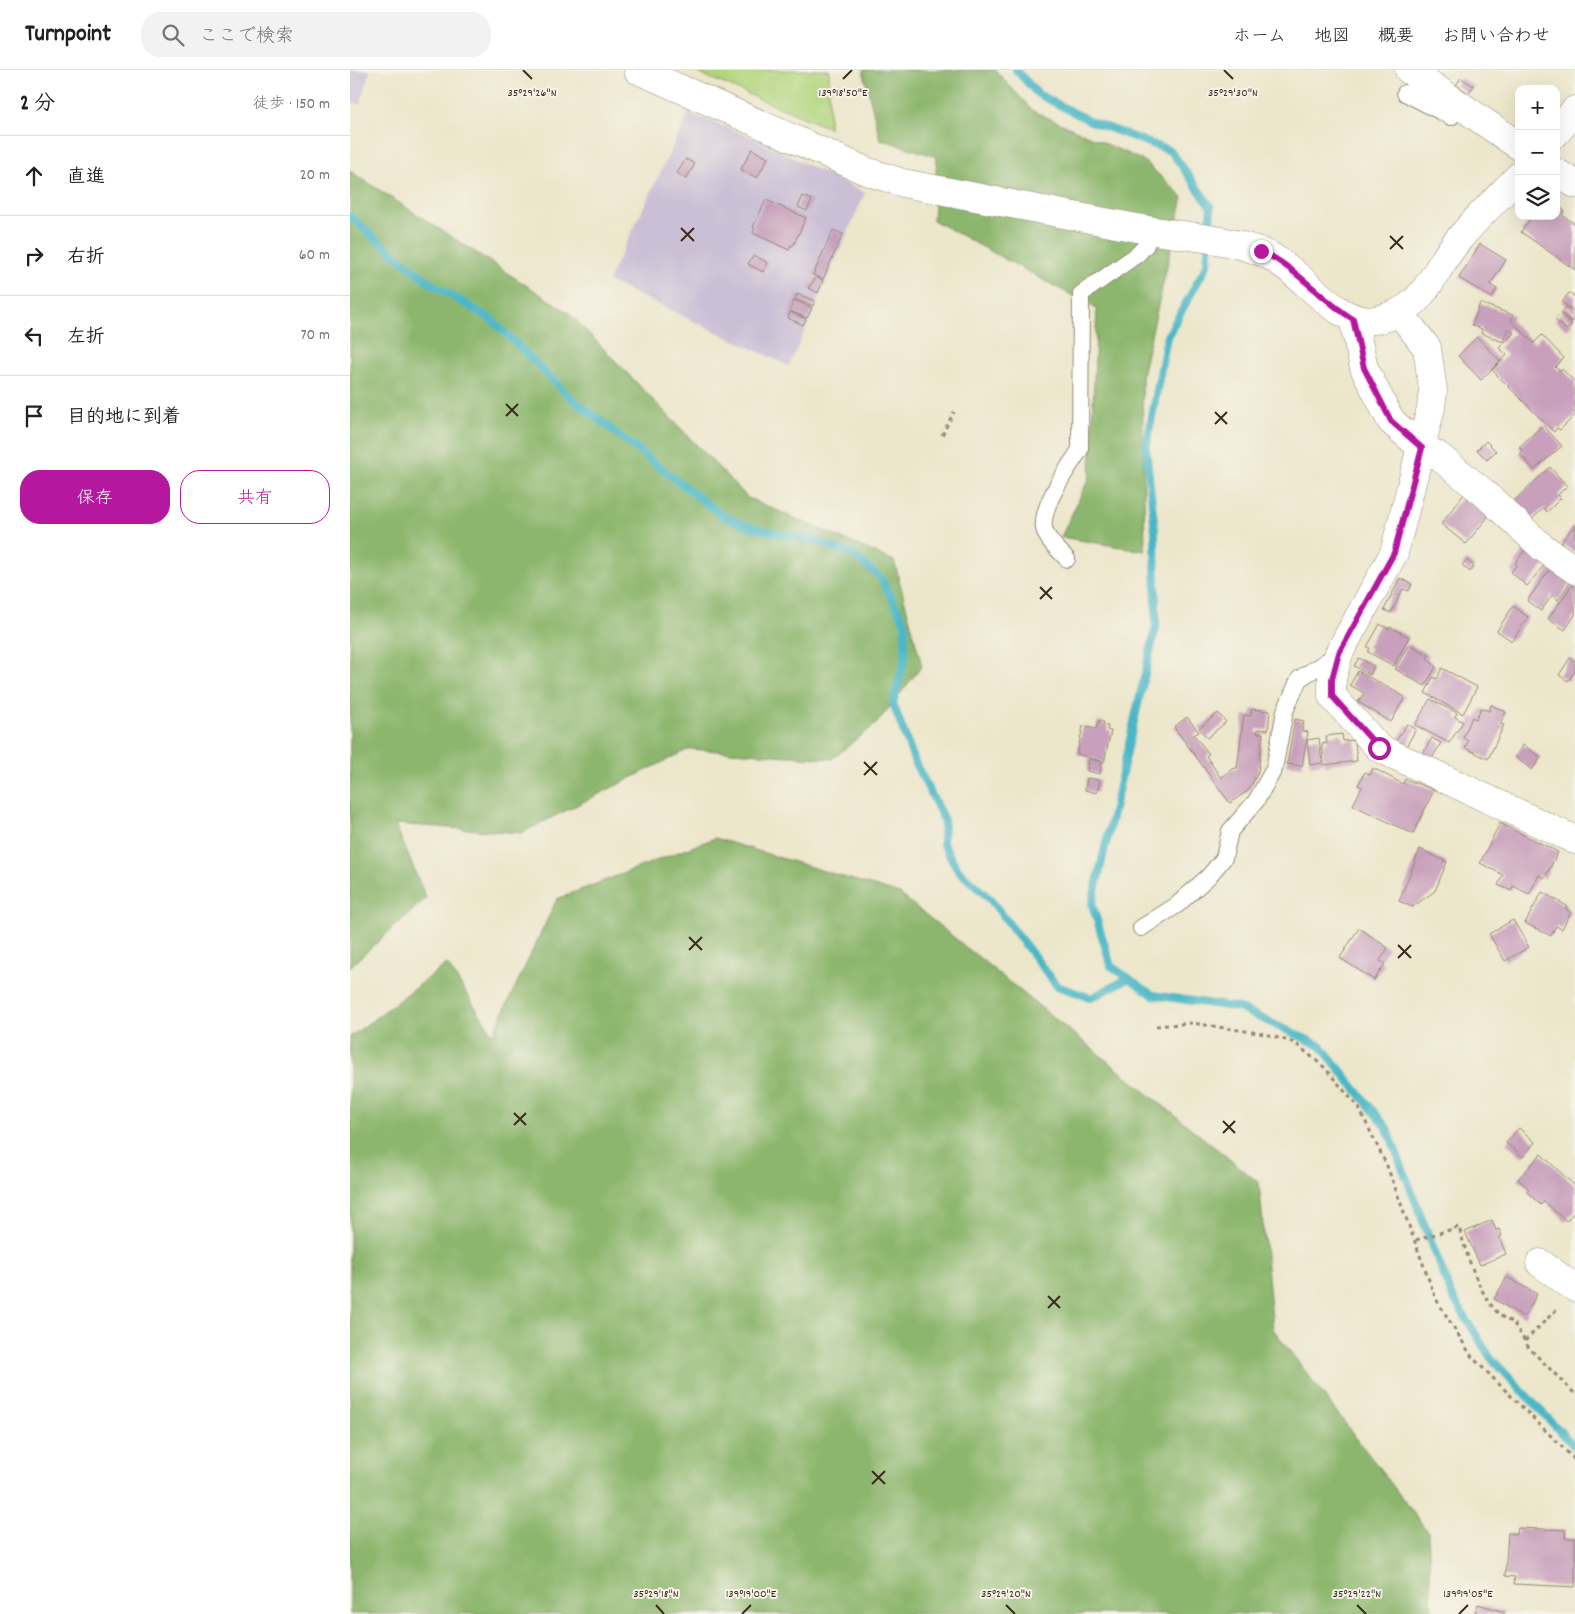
<!DOCTYPE html>
<html lang="ja">
<head>
<meta charset="utf-8">
<style>
	:root { --surface:#fff; --page:#f2f2f2; --text:#202124; --muted:#757577; --line:#e0e0e0; --accent:#b5179e }
	body { margin:0; font-family:Dekko,"Klee One",sans-serif; background:var(--page); color:var(--text) }
	.controls { position:absolute; right:15px; top:15px; display:grid; overflow:hidden; border-radius:10px; box-shadow:0 5px 20px #0002 }
	.controls button { width:45px; height:45px; display:grid; place-items:center; padding:0; border:0; border-bottom:1px solid var(--line); background:var(--surface); color:var(--text); font:25px sans-serif }
	.stop { position:absolute; width:15px; height:15px; margin:-11px; border:4px solid #b5179e; border-radius:50%; background:#fff }
	.stop.end { background:#b5179e; border-color:#fff; box-shadow:0 1px 5px #0008 }
	.list { margin:0; padding:0; list-style:none }
	h2 { display:flex; justify-content:space-between; align-items:center; height:65px; margin:0; padding:0 20px; font-size:21px }
	h2 small { font-size:16px; font-weight:400; color:var(--muted) }
	.list li { display:grid; grid-template-columns:32px 1fr auto; gap:15px; align-items:center; box-sizing:border-box; height:80px; padding:0 20px; border-top:1px solid var(--line) }
	.list b { display:block; font-size:19px; white-space:nowrap }
	.list em { font-size:16px; font-style:normal; color:var(--muted) }
	.actions { display:flex; gap:10px; padding:15px 20px }
	.actions a { flex:1; padding:11px 0; border:1px solid var(--accent); border-radius:20px; text-align:center; font-size:18px; color:var(--accent) }
	.actions .main { background:var(--accent); color:#fff }
	.icon { flex:none; width:28px; height:28px; fill:none; stroke:currentColor; stroke-width:2; stroke-linecap:round; stroke-linejoin:round }
	.map { position:relative; flex:none; width:1225px; height:1544px; overflow:hidden }
	header { display:flex; align-items:center; gap:30px; box-sizing:border-box; height:70px; padding:0 25px; background:var(--surface); border-bottom:1px solid var(--line) }
	header strong { font-size:24px }
	nav { display:flex; gap:28px; margin-inline-start:auto; font-size:18px }
	.search { width:350px; height:45px; background:var(--page); display:flex; align-items:center; gap:12px; box-sizing:border-box; padding:0 18px; border-radius:20px; color:var(--muted); font-size:19px }
	main { display:flex }
	aside { flex:1; background:var(--surface) }
	.map>svg:first-child { display:block }
	.industrial { fill:#cbbfd5 }
	.green { fill:#b1d57e; stroke:#76804e }
	.forest { fill:#8cb66d; stroke:#647046 }
	.lines { fill:none; stroke-linecap:round; stroke-linejoin:round }
	.stream { stroke:#4bb7c6; stroke-width:8 }
	.building { fill:#c8a0bc }
	.service-casing { stroke:#948874; stroke-width:18 }
	.minor-casing { stroke:#948874; stroke-width:29 }
	.tertiary-casing { stroke:#948874; stroke-width:29 }
	.path { stroke:#948874; stroke-width:3; stroke-dasharray:4 4; stroke-linecap:butt }
	.service { stroke:#fff; stroke-width:16 }
	.minor { stroke:#fff; stroke-width:28 }
	.tertiary { stroke:#fff; stroke-width:28 }
	.route { stroke:#b5179e; stroke-width:6 }
	.ticks { fill:none; stroke:#3b2a1e; stroke-width:2 }
	.ticks-label { font-size:12px; text-anchor:middle; fill:#3b2a1e; stroke:#f7f3e8; stroke-width:4; stroke-linejoin:round; paint-order:stroke }
</style>
</head>
<body>
<header>
<strong>Turnpoint</strong>
<div class="search"><svg class="icon" aria-label="search" viewBox="0 0 24 24"><circle cx="10" cy="10" r="6"/><path d="M15 15l6 6"/></svg>ここで検索</div>
<nav><a>ホーム</a><a>地図</a><a>概要</a><a>お問い合わせ</a></nav>
</header>
<main>
<aside>
<h2>2 分<small>徒歩 · 150 m</small></h2>
<ul class="list">
<li><svg class="icon" aria-label="ahead" viewBox="0 0 24 24"><path d="M12 20V5M6 11l6-6 6 6"/></svg><div><b>直進</b></div><em>20 m</em></li>
<li><svg class="icon" aria-label="right" viewBox="0 0 24 24"><path d="M7 20v-9h11M14 6l5 5-5 5"/></svg><div><b>右折</b></div><em>60 m</em></li>
<li><svg class="icon" aria-label="left" viewBox="0 0 24 24"><path d="M17 20v-9H6M10 6l-5 5 5 5"/></svg><div><b>左折</b></div><em>70 m</em></li>
<li><svg class="icon" aria-label="arrive" viewBox="0 0 24 24"><path d="M6 21V4h12l-3 4 3 4H6"/></svg><div><b>目的地に到着</b></div></li>
</ul>
<div class="actions"><a class="main">保存</a><a>共有</a></div>
</aside>
<div class="map">
<svg width="1225" height="1544" viewBox="0 0 1225 1544">
	<rect width="100%" height="100%" fill="#f7f3e8"/>
	<filter id="ink" filterUnits="userSpaceOnUse"><feTurbulence type="fractalNoise" baseFrequency=".02" numOctaves="2"/><feDisplacementMap in="SourceGraphic" scale="10" xChannelSelector="R" yChannelSelector="G"/><feConvolveMatrix kernelMatrix="1 2 1 2 8 2 1 2 1" color-interpolation-filters="sRGB"/></filter>
	<filter id="wash" filterUnits="userSpaceOnUse"><feTurbulence type="fractalNoise" baseFrequency=".0096" numOctaves="4" result="noise"/><feDisplacementMap in="SourceGraphic" scale="20" xChannelSelector="R" yChannelSelector="G"/><feGaussianBlur stdDeviation="1.12" result="paint"/><feColorMatrix in="noise" values="0 0 0 0 0 0 0 0 0 0 0 0 0 0 0 0 0 1.4 0 .05"/><feComposite in="paint" operator="in"/></filter>
	<g filter="url(#wash)">
		<rect width="100%" height="100%" fill="#ece6cb"/>
		<g class="industrial">
			<path d="M0 0H20L10 35 0 31Z"/>
			<path d="M339 43 399 66 515 123 439 296 258 211Z"/>
		</g>
		<path class="green" d="M341 0H479V58Z"/>
		<g class="forest">
			<path d="M513 0H645L683 41 794 91 833 127 792 305 795 481 711 467 740 406 747 239 583 150 587 87 530 69Z"/>
			<path d="M0 101 219 243 398 428 544 491 572 596 526 654 482 689 339 679 171 763 45 754 76 828 0 897Z"/>
			<path d="M365 768 550 824 909 1113 923 1259 1078 1462 1082 1544H0V967L97 894 143 964 207 829Z"/>
		</g>
		<g class="lines">
			<g class="stream">
				<path d="M666 0 688 24 740 51 821 81 861 137 857 195 817 267 796 378 805 461 806 556 742 834 761 896 803 925 889 938 971 976 1037 1058 1102 1226 1140 1287 1225 1377"/>
				<path d="M0 146 23 167 82 214 141 249 221 328 374 447 407 459 466 471 503 485 530 507 555 553V588L543 633 564 690 594 750 593 774 608 800 640 829 707 916 741 928 779 908"/>
			</g>
		</g>
		<g id="blocks">
			<g class="building">
				<path d="M1111 8 1124 16 1118 23 1106 15Z"/>
				<path d="M402 79 418 88 407 108 391 99Z"/>
				<path d="M336 89 345 94 336 109 327 103Z"/>
				<path d="M453 126 462 130 457 141 448 137Z"/>
				<path d="M416 130 456 148 443 176 441 175 439 180 403 163 405 158 403 157Z"/>
				<path d="M1206 135 1215 141 1212 145 1225 154V200L1171 162 1182 146H1206Z"/>
				<path d="M483 160 493 164 473 209 463 205Z"/>
				<path d="M1130 174 1156 190 1140 215 1147 219 1142 228 1109 208Z"/>
				<path d="M404 185 418 193 413 202 398 194Z"/>
				<path d="M467 207 473 210 468 223 458 218Z"/>
				<path d="M1219 223 1225 227V242L1212 232Z"/>
				<path d="M447 224 465 231 463 236 445 229Z"/>
				<path d="M444 230 462 238 457 248 440 241Z"/>
				<path d="M1130 233 1163 245 1161 251 1184 273 1192 265 1214 288 1205 297 1210 301 1212 299 1225 312V345L1210 360 1207 358 1204 362 1142 300 1157 285 1149 278 1164 263 1158 258 1153 272 1131 263 1132 259 1122 255Z"/>
				<path d="M1216 237 1225 244 1222 252 1211 243Z"/>
				<path d="M440 242 456 249 453 255 438 248Z"/>
				<path d="M1210 244 1222 254 1217 260 1205 250Z"/>
				<path d="M1127 267 1150 291 1131 310 1108 286Z"/>
				<path d="M1193 355 1212 376 1184 400 1170 384 1173 381 1169 377Z"/>
				<path d="M1136 371 1146 381 1137 390 1127 380Z"/>
				<path d="M1200 397 1217 416 1208 425 1211 428 1197 442 1194 438 1181 450 1164 431Z"/>
				<path d="M1115 423 1141 443 1116 474 1091 454Z"/>
				<path d="M1225 454V483L1211 473Z"/>
				<path d="M1177 478 1196 493 1177 516 1161 502 1167 495 1165 493Z"/>
				<path d="M1117 490 1124 496 1120 502 1112 495Z"/>
				<path d="M1202 496 1222 510 1208 530 1202 525 1191 541 1177 531Z"/>
				<path d="M1050 508 1062 514 1059 521 1053 519 1041 543 1034 540Z"/>
				<path d="M1222 515 1225 517V545L1215 560 1198 549Z"/>
				<path d="M1163 536 1178 547 1162 571 1147 561Z"/>
				<path d="M1030 554 1039 559 1040 557 1059 567 1044 596 1018 582 1020 578 1017 577Z"/>
				<path d="M1059 574 1079 585 1077 588 1086 597 1075 616 1045 599Z"/>
				<path d="M1009 588 1024 596 1020 605 1004 596Z"/>
				<path d="M1220 588 1225 591V601L1218 611 1209 605Z"/>
				<path d="M1092 598 1127 617 1113 644 1075 623 1083 607 1087 609Z"/>
				<path d="M1008 601 1055 627 1041 652 1008 632 1014 623 1000 615Z"/>
				<path d="M1080 629 1107 643 1105 647 1113 652 1099 673 1065 655Z"/>
				<path d="M1141 635 1156 642 1150 654 1154 655 1138 689 1115 678 1118 671 1113 668 1122 647 1126 649 1131 638 1139 641Z"/>
				<path d="M902 639 920 641 918 660 907 659V663H913L908 702 899 720 880 733 824 657 837 647 849 662 844 665 859 684 856 686 871 708 882 699 887 698 894 645 901 646Z"/>
				<path d="M868 643 876 652 857 668 849 658Z"/>
				<path d="M945 649 954 651 952 661 958 662 952 696 937 694Z"/>
				<path d="M748 651 754 652 753 655 758 656 757 660 761 661 754 692 727 684 733 656 746 659Z"/>
				<path d="M1057 654 1066 659 1056 677 1046 671Z"/>
				<path d="M992 664 993 671 1005 670 1007 691 974 695 972 674 977 673 976 666Z"/>
				<path d="M969 668 972 693 960 695 957 670Z"/>
				<path d="M1082 668 1091 673 1081 690 1072 685Z"/>
				<path d="M1173 675 1191 687 1182 700 1165 687Z"/>
				<path d="M739 689 752 692 750 704 737 701Z"/>
				<path d="M1023 698 1053 714 1055 709 1084 720 1063 764 1003 735 1012 717 1008 715 1015 702 1020 705Z"/>
				<path d="M737 708 750 710 747 723 735 720Z"/>
				<path d="M1150 753 1208 782 1195 808 1189 805 1179 824 1163 816 1161 821 1148 815 1153 805 1130 793Z"/>
				<path d="M1070 779 1097 792 1085 821 1062 837 1049 831Z"/>
				<path d="M1192 822 1217 836 1216 839 1221 842 1212 859 1206 856 1201 866 1175 853Z"/>
				<path d="M1163 850 1179 877 1155 891 1139 864Z"/>
				<path d="M1009 858 1038 878 1030 891 1035 894 1024 910 990 888Z"/>
				<path d="M1169 1058 1185 1072 1173 1087 1156 1073Z"/>
				<path d="M1191 1084 1225 1116V1141L1216 1151 1194 1131 1191 1135 1177 1122 1179 1119 1168 1109Z"/>
				<path d="M1142 1150 1146 1160 1149 1159 1152 1166 1149 1167 1156 1184 1130 1195 1115 1162Z"/>
				<path d="M1157 1207 1187 1224 1174 1247 1144 1229Z"/>
				<path d="M1168 1458 1215 1460V1468H1225V1517L1164 1514 1165 1507 1155 1506 1158 1463 1167 1464Z"/>
				<path d="M1128 1534 1154 1542V1544H1122L1125 1543Z"/>
			</g>
		</g>
	</g>
	<g filter="url(#ink)">
		<use href="#blocks" fill-opacity="0" stroke="#948874" stroke-width="1"/>
		<g class="lines">
			<defs>
				<g id="service">
					<path d="M1055 23 1101 47 1111 35"/>
					<path d="M717 489C709 480 696 470 694 458 691 435 718 398 730 380L731 224 788 184 796 175 799 160"/>
					<path d="M791 858 827 835 859 806 874 788 880 761 906 731 924 699 935 641 949 609 989 583"/>
				</g>
				<g id="minor">
					<path d="M1059 0 1169 76"/>
					<path d="M1206 102 1225 114"/>
					<path d="M1049 242 1077 278 1083 320 1081 338 1044 483 989 583 982 609V626L1029 678 1225 770"/>
					<path d="M1003 249 1014 298 1041 351 1072 378 1087 385 1133 422 1192 477 1225 500"/>
					<path d="M1190 1193 1225 1218"/>
				</g>
				<g id="tertiary">
					<path d="M288 0 516 101 553 113C634 129 716 145 798 160 835 166 873 168 909 181 950 195 984 257 1025 250 1077 241 1080 203 1109 169 1127 147 1149 127 1169 106"/>
					<path d="M1206 63 1225 40"/>
				</g>
			</defs>
			<use href="#service" class="service-casing"/>
			<use href="#minor" class="minor-casing"/>
			<use href="#tertiary" class="tertiary-casing"/>
			<g class="path">
				<path d="M592 365 604 342"/>
				<path d="M806 956 842 953 915 964 945 973 974 997 1009 1038 1037 1096 1086 1229 1122 1287 1225 1390"/>
				<path d="M1066 1170 1109 1157C1116 1183 1134 1245 1163 1252L1179 1278 1225 1324"/>
				<path d="M1175 1271 1208 1238"/>
			</g>
			<use href="#service" class="service"/>
			<use href="#minor" class="minor"/>
			<use href="#tertiary" class="tertiary"/>
		</g>
	</g>
	<g class="lines" filter="url(#ink)">
		<path class="route" d="M911 181C947 198 970 229 1003 249L1014 298 1041 351 1072 378 1044 483 989 583 982 609V626L1029 678"/>
	</g>
	<path class="ticks" d="M173 0 182 9M874 0 883 9M493 9 502 0M331 158 344 171M1040 166 1053 179M331 171 344 158M1040 179 1053 166M156 334 168 346M865 342 877 354M156 346 168 334M865 354 877 342M690 517 702 529M690 529 702 517M514 692 527 705M514 705 527 692M339 867 352 880M1048 875 1061 888M339 880 352 867M1048 888 1061 875M164 1043 176 1055M873 1051 885 1063M164 1055 176 1043M873 1063 885 1051M698 1226 710 1238M698 1238 710 1226M522 1401 535 1414M522 1414 535 1401M306 1535 314 1544M656 1535 665 1544M1007 1535 1016 1544M392 1544 401 1535M1109 1544 1118 1535"/>
	<g class="ticks-label">
		<text x="182" y="26">35°29'26"N</text>
		<text x="493" y="26">139°18'50"E</text>
		<text x="883" y="26">35°29'30"N</text>
		<text x="306" y="1527">35°29'18"N</text>
		<text x="401" y="1527">139°19'00"E</text>
		<text x="656" y="1527">35°29'20"N</text>
		<text x="1007" y="1527">35°29'22"N</text>
		<text x="1118" y="1527">139°19'05"E</text>
	</g>
</svg>
<div class="controls">
<button>+</button>
<button>−</button>
<button><svg class="icon" aria-label="layers" viewBox="0 0 24 24"><path d="M12 4l9 5-9 5-9-5zM3 14l9 5 9-5"/></svg></button>
</div>
<div class="stop" style="left:1029px;top:678px"></div>
<div class="stop end" style="left:911px;top:181px"></div>
</div>
</main>
</body>
</html>
